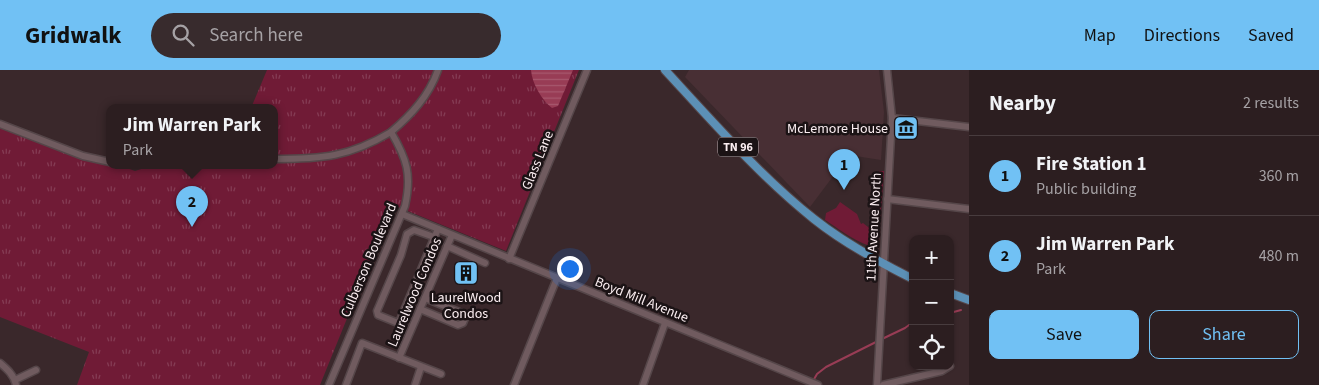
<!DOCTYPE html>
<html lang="en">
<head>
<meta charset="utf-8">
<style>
	:root { --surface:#2c1e20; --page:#382b2d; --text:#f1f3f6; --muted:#a6a2a5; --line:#483c3e; --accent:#71c1f4 }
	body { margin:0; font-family:"Source Sans 3",sans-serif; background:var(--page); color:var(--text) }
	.controls { position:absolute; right:15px; bottom:15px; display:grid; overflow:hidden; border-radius:10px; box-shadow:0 1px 4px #0004 }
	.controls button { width:45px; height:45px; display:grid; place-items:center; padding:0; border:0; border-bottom:1px solid var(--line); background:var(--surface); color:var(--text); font:25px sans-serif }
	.you { position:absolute; left:569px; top:198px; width:18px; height:18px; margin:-12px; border:4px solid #fff; border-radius:50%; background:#1a73e8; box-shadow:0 0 0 8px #1a73e833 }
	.badge { display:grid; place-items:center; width:32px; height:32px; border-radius:50%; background:var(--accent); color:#111; font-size:16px; font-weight:700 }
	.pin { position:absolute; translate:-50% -41px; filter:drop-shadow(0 1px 2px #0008) }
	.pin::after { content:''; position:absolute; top:26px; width:18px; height:15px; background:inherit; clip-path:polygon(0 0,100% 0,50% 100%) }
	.popup { position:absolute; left:106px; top:34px; width:172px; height:65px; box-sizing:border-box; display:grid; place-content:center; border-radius:10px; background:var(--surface); filter:drop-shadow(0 1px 4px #0005); font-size:16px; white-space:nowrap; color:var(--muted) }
	.popup b { font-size:19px; color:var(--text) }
	.popup::after { content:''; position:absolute; left:50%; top:100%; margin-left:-10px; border:10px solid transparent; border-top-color:var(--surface) }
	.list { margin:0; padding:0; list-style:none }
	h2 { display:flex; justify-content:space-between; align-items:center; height:65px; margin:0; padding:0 20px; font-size:21px }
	h2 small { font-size:16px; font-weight:400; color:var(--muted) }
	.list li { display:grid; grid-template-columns:32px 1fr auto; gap:15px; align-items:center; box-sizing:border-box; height:80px; padding:0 20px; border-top:1px solid var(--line) }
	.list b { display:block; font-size:19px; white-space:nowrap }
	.list p { margin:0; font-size:16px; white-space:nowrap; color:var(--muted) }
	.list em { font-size:16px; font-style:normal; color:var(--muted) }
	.actions { display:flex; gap:10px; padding:15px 20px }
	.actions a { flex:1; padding:11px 0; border:1px solid var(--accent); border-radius:10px; text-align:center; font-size:18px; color:var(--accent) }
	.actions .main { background:var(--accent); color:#111 }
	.icon { flex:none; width:28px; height:28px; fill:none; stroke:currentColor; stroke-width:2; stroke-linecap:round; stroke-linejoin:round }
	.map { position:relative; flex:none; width:969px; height:315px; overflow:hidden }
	header { display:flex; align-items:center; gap:30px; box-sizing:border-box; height:70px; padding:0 25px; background:var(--accent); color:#111 }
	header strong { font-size:24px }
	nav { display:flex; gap:28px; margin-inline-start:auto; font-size:18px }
	.search { width:350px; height:45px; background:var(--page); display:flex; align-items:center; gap:12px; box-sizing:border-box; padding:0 18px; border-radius:28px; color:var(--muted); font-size:19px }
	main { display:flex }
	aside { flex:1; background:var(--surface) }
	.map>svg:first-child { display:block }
	.built { fill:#482f34 }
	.green { fill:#701b36 }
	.park { fill:url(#park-tufts) }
	.water { fill:url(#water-rules) }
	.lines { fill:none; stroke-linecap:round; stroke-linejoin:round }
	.stream { stroke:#983c55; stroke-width:2 }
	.minor-casing { stroke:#554649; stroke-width:9 }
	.major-casing { stroke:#554649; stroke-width:10 }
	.minor { stroke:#705b5f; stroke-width:6 }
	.major { stroke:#5c90b6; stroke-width:8 }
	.labels { text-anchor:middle; stroke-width:5; stroke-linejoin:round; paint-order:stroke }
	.shield { fill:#1b1315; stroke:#b8adb0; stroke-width:1 }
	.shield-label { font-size:12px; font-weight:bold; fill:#fceff2 }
	.poi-label { font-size:14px; fill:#fceff2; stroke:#1b1315; text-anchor:end }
	.street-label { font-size:14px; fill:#fceff2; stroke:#1b1315 }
</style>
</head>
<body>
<header>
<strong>Gridwalk</strong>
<div class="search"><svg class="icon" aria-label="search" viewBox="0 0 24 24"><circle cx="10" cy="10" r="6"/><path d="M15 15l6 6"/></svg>Search here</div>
<nav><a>Map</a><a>Directions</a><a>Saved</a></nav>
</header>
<main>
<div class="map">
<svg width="969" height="315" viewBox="0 0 969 315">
	<defs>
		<pattern id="park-tufts" width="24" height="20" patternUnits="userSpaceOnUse" patternTransform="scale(1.25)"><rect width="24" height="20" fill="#701b36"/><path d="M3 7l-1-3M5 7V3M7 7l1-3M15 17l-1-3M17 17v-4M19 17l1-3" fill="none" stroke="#853c54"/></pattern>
		<pattern id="water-rules" width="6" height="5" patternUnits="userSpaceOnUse" patternTransform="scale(1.25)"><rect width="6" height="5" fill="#983c55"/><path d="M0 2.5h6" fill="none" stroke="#a7586e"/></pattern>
	</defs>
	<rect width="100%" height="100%" fill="#3a282b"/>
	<path class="built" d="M689 0H879L884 42 881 90 849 85 810 137 685 7Z"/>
	<path class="green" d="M879 101H884L878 176C866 180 836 157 825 150L826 143 836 138 840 132 857 144 861 154 863 153 868 157 880 143 876 141Z"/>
	<path class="park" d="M267 0H579L506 181 393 135 320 315H77L89 282 0 247V55L109 92 110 96H121L135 101 151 96H274V38H251Z"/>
	<path class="water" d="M531 0H573L558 36 552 38C542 30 532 14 531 0Z"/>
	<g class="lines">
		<g class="stream">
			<path d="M950 243 961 240"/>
			<path d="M882 269 905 258 913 252"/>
			<path d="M813 311 817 304 826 297 878 271"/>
		</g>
		<defs>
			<g id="minor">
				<path d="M892 48 969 57"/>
				<path d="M0 54 83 86 110 92"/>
				<path d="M274 89C322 89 349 87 391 62"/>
				<path d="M887 129 969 139"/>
				<path d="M402 144 818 315"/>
				<path d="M434 167 414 160 407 164 401 185 377 241 378 245 398 253 400 250C413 220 425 189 438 159"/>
				<path d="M447 176 485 193"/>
				<path d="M509 189 587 0"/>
				<path d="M420 239 458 255 463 253 465 248 464 244 425 228"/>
				<path d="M399 288 452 165"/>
				<path d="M0 293C7 299 14 305 16 315"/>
				<path d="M15 310 36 300"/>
				<path d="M329 315 405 136C412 105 407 89 391 62 411 45 429 26 438 0"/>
				<path d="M346 315 362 273 441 304"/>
				<path d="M415 315 421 297"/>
				<path d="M514 315 557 208"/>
				<path d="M643 315 665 253"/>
				<path d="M877 315 892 48 887 0"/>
				<path d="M883 315 942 301 950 296"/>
			</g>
			<g id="major">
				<path d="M665 0C712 51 760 106 814 149 844 173 879 192 913 209"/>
				<path d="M950 223 969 230"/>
			</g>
		</defs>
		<use href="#minor" class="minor-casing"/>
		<use href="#major" class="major-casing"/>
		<use href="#minor" class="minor"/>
		<use href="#major" class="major"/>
	</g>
	<defs>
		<symbol id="museum-square" viewBox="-11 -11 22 22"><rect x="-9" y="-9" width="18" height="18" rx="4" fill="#71c1f4" stroke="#1b1315"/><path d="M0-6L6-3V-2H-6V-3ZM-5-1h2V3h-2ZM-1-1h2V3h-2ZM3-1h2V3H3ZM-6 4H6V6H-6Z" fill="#111"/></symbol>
		<symbol id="building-square" viewBox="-11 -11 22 22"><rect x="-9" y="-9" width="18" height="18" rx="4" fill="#71c1f4" stroke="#1b1315"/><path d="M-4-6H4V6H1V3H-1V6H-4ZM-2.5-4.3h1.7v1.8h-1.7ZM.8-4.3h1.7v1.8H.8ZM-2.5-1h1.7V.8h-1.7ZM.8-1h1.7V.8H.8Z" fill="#111"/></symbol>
	</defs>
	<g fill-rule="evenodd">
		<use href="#museum-square" x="892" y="44" width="28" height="28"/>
		<use href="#building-square" x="452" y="189" width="28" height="28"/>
	</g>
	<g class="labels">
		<rect class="shield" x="718" y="67.5" width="40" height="19" rx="4"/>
		<g class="shield-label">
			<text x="738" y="81">TN 96</text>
		</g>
		<g class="poi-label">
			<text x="888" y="63">McLemore House</text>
			<text x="466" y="232" text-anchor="middle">LaurelWood<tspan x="466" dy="16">Condos</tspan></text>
		</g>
		<g class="street-label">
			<text transform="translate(537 90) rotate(-68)" y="5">Glass Lane</text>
			<text transform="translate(873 157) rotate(-87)" y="5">11th Avenue North</text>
			<text transform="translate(368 190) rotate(-67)" y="5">Culberson Boulevard</text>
			<text transform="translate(414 222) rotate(-67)" y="5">Laurelwood Condos</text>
			<text transform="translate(642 229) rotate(22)" y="5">Boyd Mill Avenue</text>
		</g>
	</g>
</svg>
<div class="controls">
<button>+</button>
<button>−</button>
<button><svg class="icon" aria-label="locate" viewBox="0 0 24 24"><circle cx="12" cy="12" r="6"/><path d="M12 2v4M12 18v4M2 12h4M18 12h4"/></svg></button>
</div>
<div class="you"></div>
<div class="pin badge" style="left:844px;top:120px">1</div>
<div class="pin badge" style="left:192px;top:157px">2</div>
<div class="popup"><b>Jim Warren Park</b>Park</div>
</div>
<aside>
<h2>Nearby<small>2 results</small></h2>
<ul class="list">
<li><span class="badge">1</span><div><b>Fire Station 1</b><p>Public building</p></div><em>360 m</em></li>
<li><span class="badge">2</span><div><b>Jim Warren Park</b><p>Park</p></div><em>480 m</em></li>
</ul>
<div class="actions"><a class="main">Save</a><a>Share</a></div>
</aside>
</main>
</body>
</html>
